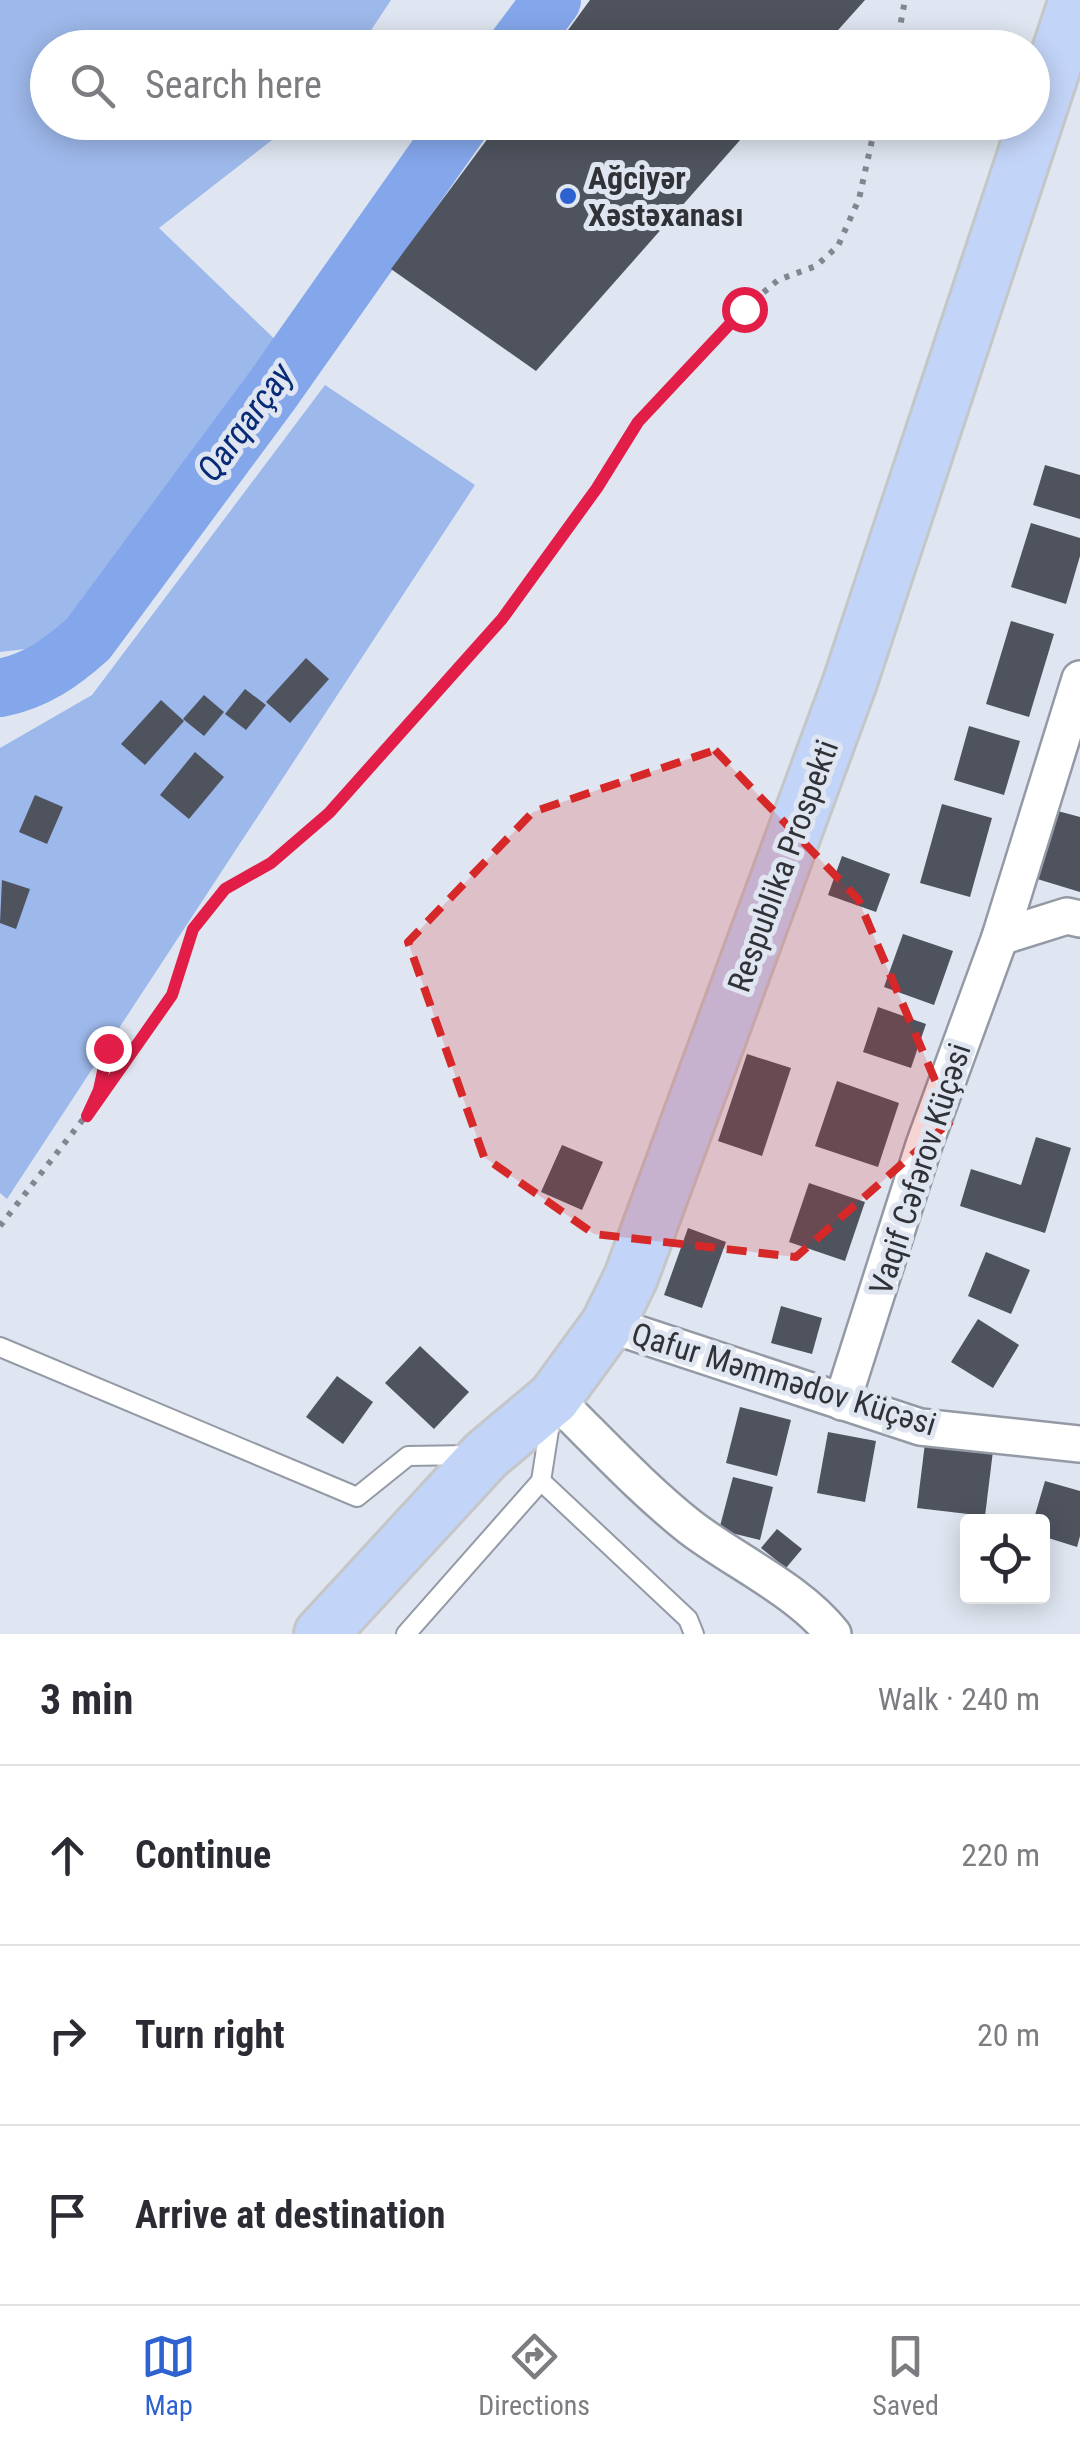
<!DOCTYPE html>
<html lang="en">
<head>
<meta charset="utf-8">
<style>
	:root { --surface:#fff; --page:#f7f7f7; --text:#2b2b33; --muted:#7c7c81; --line:#e1e1e2; --accent:#2f62d1 }
	body { margin:0; font-family:"Roboto Condensed",sans-serif; background:var(--page); color:var(--text) }
	.controls { position:absolute; right:30px; bottom:30px; display:grid; overflow:hidden; border-radius:10px; box-shadow:0 5px 25px #0003 }
	.controls button { width:90px; height:90px; display:grid; place-items:center; padding:0; border:0; border-bottom:2px solid var(--line); background:var(--surface); color:var(--text); font:50px sans-serif }
	.stop { position:absolute; width:30px; height:30px; margin:-22px; border:8px solid #e11d48; border-radius:50%; background:#fff }
	.stop.end { background:#e11d48; border-color:#fff; box-shadow:0 2px 10px #0008 }
	.list { margin:0; padding:0; list-style:none }
	h2 { display:flex; justify-content:space-between; align-items:center; height:130px; margin:0; padding:0 40px; font-size:42px }
	h2 small { font-size:32px; font-weight:400; color:var(--muted) }
	.list li { display:grid; grid-template-columns:65px 1fr auto; gap:30px; align-items:center; box-sizing:border-box; height:180px; padding:0 40px; border-top:2px solid var(--line) }
	.list b { display:block; font-size:38px; white-space:nowrap }
	.list em { font-size:32px; font-style:normal; color:var(--muted) }
	.icon { flex:none; width:55px; height:55px; fill:none; stroke:currentColor; stroke-width:2; stroke-linecap:round; stroke-linejoin:round }
	.map { position:relative; flex:none; width:1080px; height:1634px; overflow:hidden }
	.search { position:absolute; background:var(--surface); box-shadow:0 5px 25px #0003; left:30px; right:30px; top:30px; height:110px; display:flex; align-items:center; gap:25px; box-sizing:border-box; padding:0 35px; border-radius:55px; color:var(--muted); font-size:38px }
	.sheet { height:670px; background:var(--surface) }
	nav { display:flex; justify-content:space-around; align-items:center; box-sizing:border-box; height:140px; border-top:2px solid var(--line); background:var(--surface); font-size:28px; color:var(--muted) }
	nav a { display:grid; justify-items:center; gap:5px }
	nav .on { color:var(--accent) }
	.map>svg:first-child { display:block }
	.green { fill:#9db8ea }
	.lines { fill:none; stroke-linecap:round; stroke-linejoin:round }
	.river { stroke:#84a7ec; stroke-width:58 }
	.building { fill:#4e535d }
	.lane-casing { stroke:#949aa5; stroke-width:22 }
	.street-casing { stroke:#949aa5; stroke-width:40 }
	.primary-casing { stroke:#c5c6c7; stroke-width:58 }
	.path { stroke:#82868e; stroke-width:6; stroke-dasharray:5 8; stroke-linecap:butt }
	.lane { stroke:#fff; stroke-width:18 }
	.street { stroke:#fff; stroke-width:35 }
	.primary { stroke:#c2d4f8; stroke-width:52 }
	.route { stroke:#e11d48; stroke-width:12 }
	.marked { fill:#d62828; fill-opacity:0.2; stroke:#d62828; stroke-width:8; stroke-dasharray:20 12; stroke-linejoin:round }
	.poi-dot { fill:#2f62d1; stroke:#dfe6f1; stroke-width:4 }
	.labels { text-anchor:middle; stroke-width:10; stroke-linejoin:round; paint-order:stroke }
	.poi-label { font-size:32px; font-weight:bold; fill:#303237; stroke:#dfe6f1; text-anchor:start }
	.street-label { font-size:32px; fill:#303237; stroke:#dfe6f1 }
	.water-label { font-size:35px; font-style:italic; fill:#082b78; stroke:#dfe6f1 }
</style>
</head>
<body>
<div class="map">
<svg width="1080" height="1634" viewBox="0 0 1080 1634">
	<rect width="100%" height="100%" fill="#dfe6f1"/>
	<g class="green">
		<path d="M0 0H391L360 47 48 48V122L294 123 159 228 286 350 59 645 0 652Z"/>
		<path d="M325 385 475 485 7 1199 0 1193V748L92 695Z"/>
	</g>
	<g class="lines">
		<g class="river">
			<path d="M516 48 552 0"/>
			<path d="M0 688C36 681 61 663 88 639L271 392 461 122"/>
		</g>
	</g>
	<g class="building">
		<path d="M590 0H865L822 48H555Z"/>
		<path d="M500 122H756L536 371 391 269Z"/>
		<path d="M1045 465 1080 475V519L1033 505Z"/>
		<path d="M1031 523 1080 538V556L1066 604 1011 587Z"/>
		<path d="M1011 621 1054 634 1029 717 986 704Z"/>
		<path d="M306 658 329 679 290 723 266 702Z"/>
		<path d="M245 689 266 705 246 730 225 714Z"/>
		<path d="M204 695 224 712 204 736 183 719Z"/>
		<path d="M161 700 184 721 145 765 121 744Z"/>
		<path d="M969 726 1020 741 1004 795 954 780Z"/>
		<path d="M195 752 224 777 189 819 160 795Z"/>
		<path d="M35 795 63 807 47 844 19 832Z"/>
		<path d="M942 804 992 818 970 897 920 883Z"/>
		<path d="M1054 810 1080 817V892L1034 878Z"/>
		<path d="M842 856 890 874 876 912 828 895Z"/>
		<path d="M2 880 30 889 16 929 0 923Z"/>
		<path d="M903 934 953 951 934 1005 884 987Z"/>
		<path d="M878 1007 926 1024 911 1068 863 1052Z"/>
		<path d="M747 1054 791 1068 762 1156 718 1141Z"/>
		<path d="M837 1081 899 1103 878 1167 815 1146Z"/>
		<path d="M1036 1137 1071 1148 1045 1233 960 1206 971 1169 1021 1185Z"/>
		<path d="M562 1145 603 1162 582 1210 541 1192Z"/>
		<path d="M809 1183 865 1202 845 1261 789 1242Z"/>
		<path d="M688 1228 726 1242 702 1308 664 1295Z"/>
		<path d="M986 1252 1030 1270 1011 1314 968 1296Z"/>
		<path d="M781 1306 822 1318 812 1354 771 1343Z"/>
		<path d="M978 1319 1019 1345 993 1388 951 1362Z"/>
		<path d="M420 1346 469 1392 434 1429 385 1383Z"/>
		<path d="M337 1376 373 1402 343 1444 306 1417Z"/>
		<path d="M740 1407 791 1420 777 1476 726 1463Z"/>
		<path d="M828 1432 876 1441 865 1502 817 1493Z"/>
		<path d="M925 1443 993 1451 985 1516 917 1508Z"/>
		<path d="M733 1477 773 1487 760 1540 719 1530Z"/>
		<path d="M1045 1481 1080 1491V1536L1077 1547 1042 1536V1522H1033Z"/>
		<path d="M777 1529 802 1549 786 1568 761 1548Z"/>
	</g>
	<g class="lines">
		<defs>
			<g id="lane">
				<path d="M0 1347 357 1497 408 1456 471 1455"/>
				<path d="M541 1481 688 1619 694 1634"/>
				<path d="M406 1634 541 1481 551 1417"/>
			</g>
			<g id="street">
				<path d="M1000 937 1067 916 1080 919"/>
				<path d="M608 1324 920 1427 1080 1444"/>
				<path d="M554 1398C598 1441 642 1489 690 1527 734 1561 799 1590 833 1634"/>
				<path d="M842 1402 924 1145 1000 937 1080 679"/>
			</g>
			<path id="primary" d="M321 1634 486 1455 554 1398 608 1324 631 1277 850 682 1076 0"/>
		</defs>
		<use href="#lane" class="lane-casing"/>
		<use href="#street" class="street-casing"/>
		<use href="#primary" class="primary-casing"/>
		<g class="path">
			<path d="M896 48 905 0"/>
			<path d="M93 1101 108 1047"/>
			<path d="M87 1117 173 995 193 929 225 889 271 863 329 813 502 619 597 488 638 421 744 309 778 280 816 266 838 246 859 199 876 122"/>
			<path d="M0 1226 88 1113"/>
		</g>
		<use href="#lane" class="lane"/>
		<use href="#street" class="street"/>
		<use href="#primary" class="primary"/>
	</g>
	<g class="lines">
		<path class="route" d="M108 1048 99 1090 87 1116 172 995 193 929 225 889 271 863 329 813 502 619 597 488 638 422 744 309"/>
	</g>
	<path class="marked" d="M715 750 858 899 952 1120 796 1257 594 1234 484 1157 408 942 533 812Z"/>
	<circle class="poi-dot" cx="568" cy="196" r="10"/>
	<g class="labels">
		<g class="poi-label">
			<text x="588" y="189">Ağciyər<tspan x="588" dy="37">Xəstəxanası</tspan></text>
		</g>
		<g class="street-label">
			<text transform="translate(783 866) rotate(-70)" y="11">Respublika Prospekti</text>
			<text transform="translate(920 1169) rotate(-72)" y="11">Vaqif Cəfərov Küçəsi</text>
			<text transform="translate(784 1379) rotate(17)" y="11">Qafur Məmmədov Küçəsi</text>
		</g>
		<g class="water-label">
			<text transform="translate(245 422) rotate(-54)" y="12">Qarqarçay</text>
		</g>
	</g>
</svg>
<div class="controls">
<button><svg class="icon" aria-label="locate" viewBox="0 0 24 24"><circle cx="12" cy="12" r="6"/><path d="M12 2v4M12 18v4M2 12h4M18 12h4"/></svg></button>
</div>
<div class="stop" style="left:744px;top:309px"></div>
<div class="stop end" style="left:108px;top:1048px"></div>
<div class="search"><svg class="icon" aria-label="search" viewBox="0 0 24 24"><circle cx="10" cy="10" r="6"/><path d="M15 15l6 6"/></svg>Search here</div>
</div>
<section class="sheet">
<h2>3 min<small>Walk · 240 m</small></h2>
<ul class="list">
<li><svg class="icon" aria-label="ahead" viewBox="0 0 24 24"><path d="M12 20V5M6 11l6-6 6 6"/></svg><div><b>Continue</b></div><em>220 m</em></li>
<li><svg class="icon" aria-label="right" viewBox="0 0 24 24"><path d="M7 20v-9h11M14 6l5 5-5 5"/></svg><div><b>Turn right</b></div><em>20 m</em></li>
<li><svg class="icon" aria-label="arrive" viewBox="0 0 24 24"><path d="M6 21V4h12l-3 4 3 4H6"/></svg><div><b>Arrive at destination</b></div></li>
</ul>
</section>
<nav>
<a class="on"><svg class="icon" aria-label="map" viewBox="0 0 24 24"><path d="M3 6l6-2 6 2 6-2v14l-6 2-6-2-6 2zM9 4v14M15 6v14"/></svg>Map</a>
<a><svg class="icon" aria-label="directions" viewBox="0 0 24 24"><path d="M12 3l9 9-9 9-9-9zM9 14v-3h6M13 9l2 2-2 2"/></svg>Directions</a>
<a><svg class="icon" aria-label="saved" viewBox="0 0 24 24"><path d="M7 4h10v16l-5-4-5 4z"/></svg>Saved</a>
</nav>
</body>
</html>
